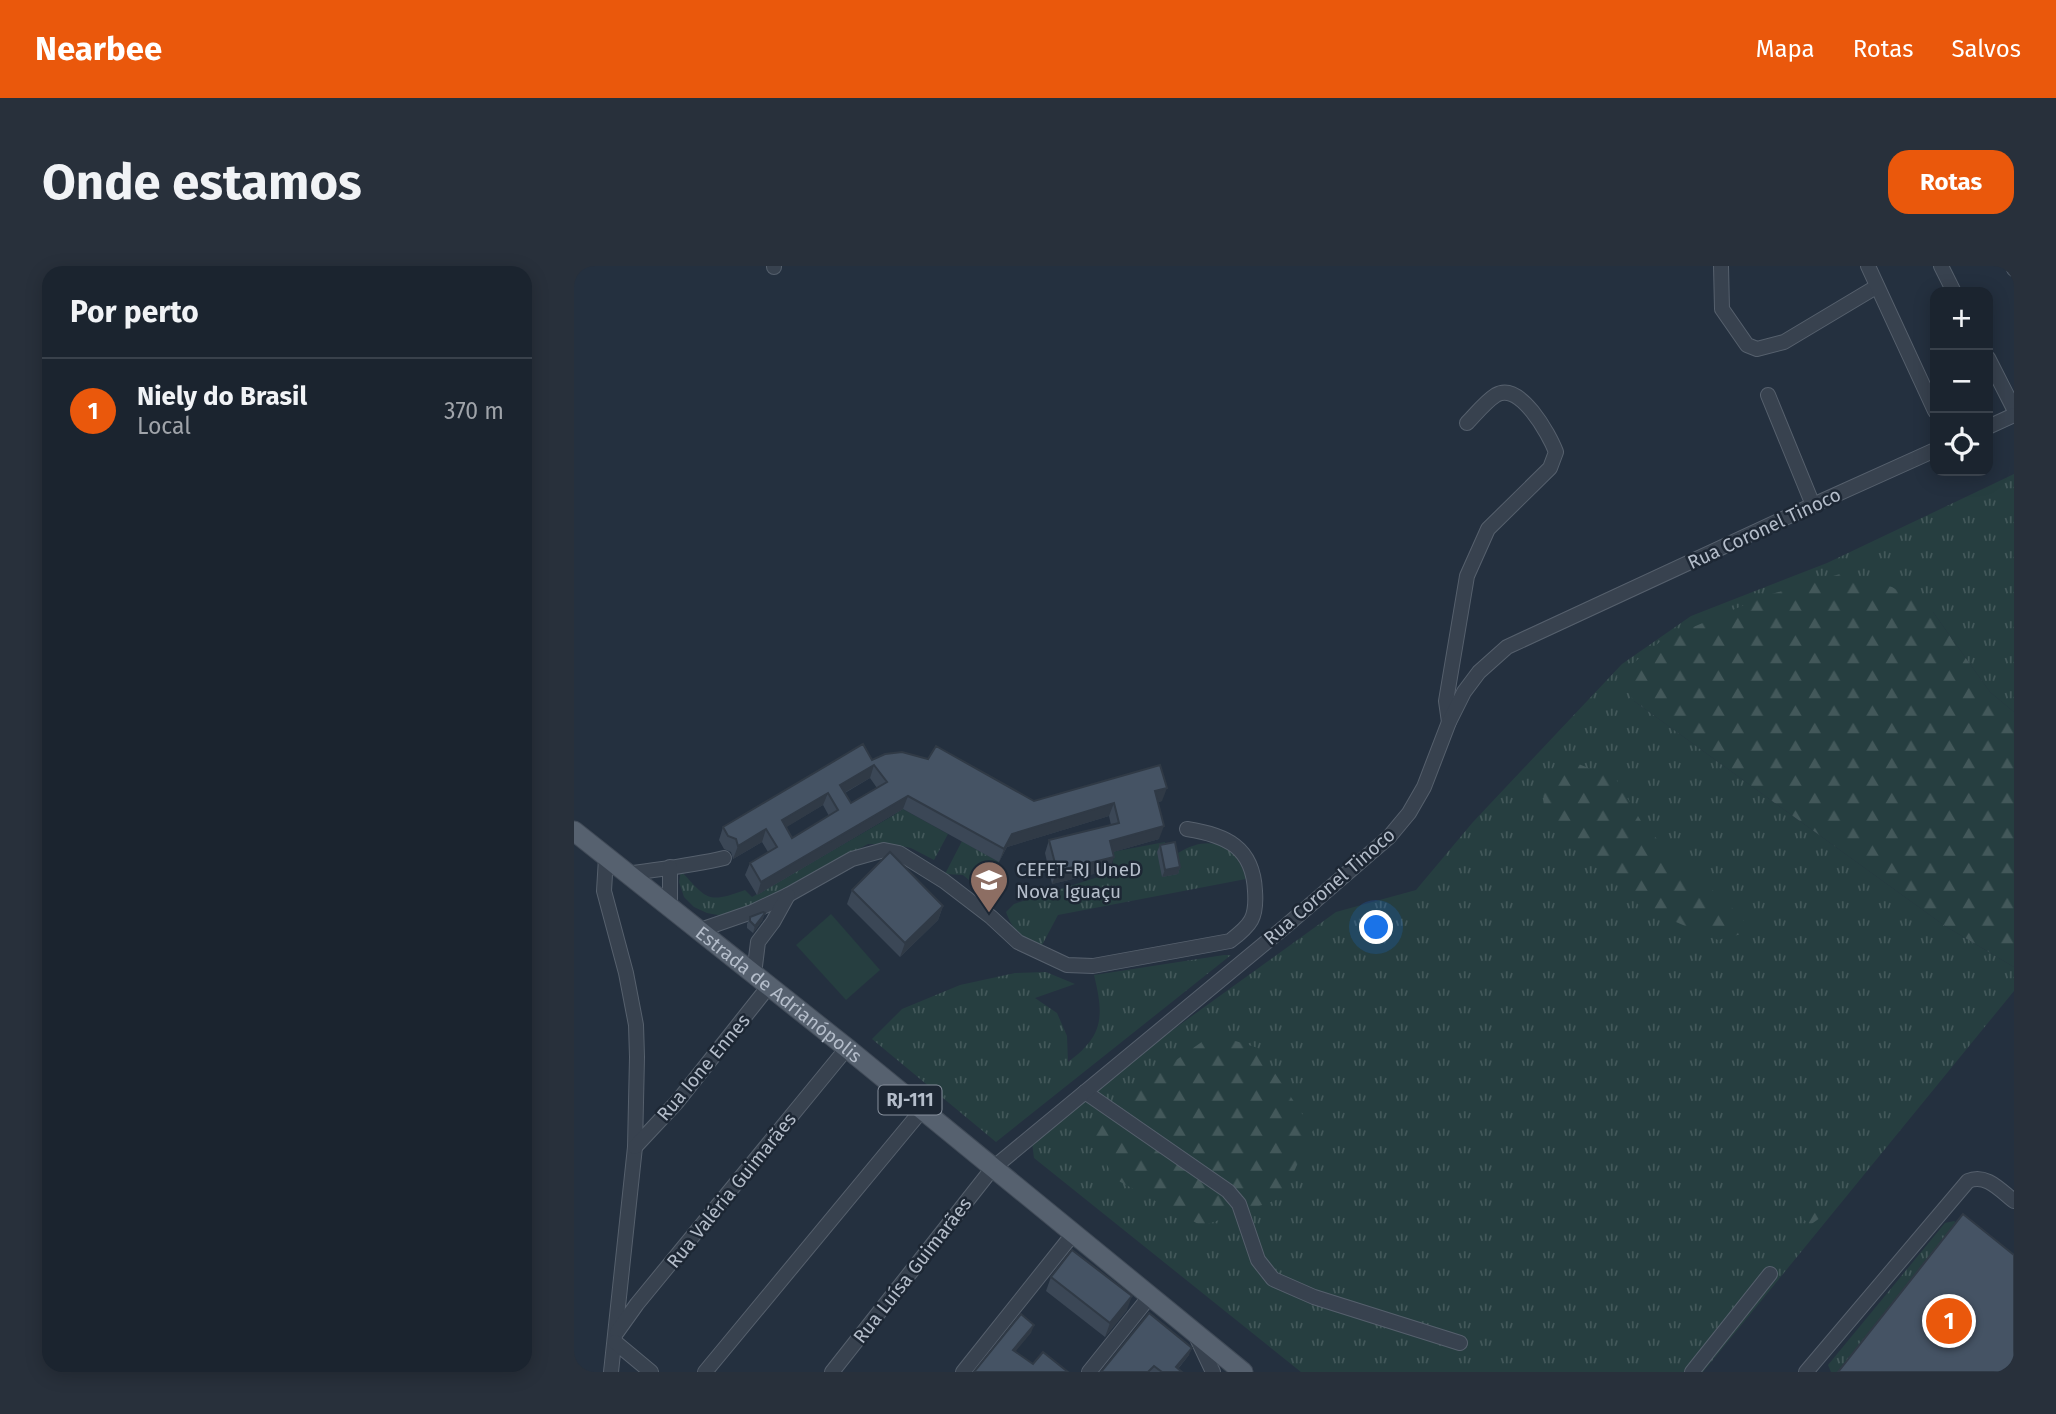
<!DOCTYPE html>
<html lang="pt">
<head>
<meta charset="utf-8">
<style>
	:root { --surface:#1b242f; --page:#28303b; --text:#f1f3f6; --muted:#a0a4aa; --line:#39414b; --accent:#ea580c }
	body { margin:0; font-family:"Fira Sans",sans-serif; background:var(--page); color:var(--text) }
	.controls { position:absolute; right:21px; top:21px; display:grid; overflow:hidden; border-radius:14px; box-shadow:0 4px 18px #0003 }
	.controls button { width:63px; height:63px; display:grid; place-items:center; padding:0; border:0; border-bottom:2px solid var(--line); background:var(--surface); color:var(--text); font:35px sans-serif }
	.you { position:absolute; left:803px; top:662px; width:24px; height:24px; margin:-18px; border:5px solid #fff; border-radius:50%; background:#1a73e8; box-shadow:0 0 0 10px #1a73e833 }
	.badge { display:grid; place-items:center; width:46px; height:46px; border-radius:50%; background:var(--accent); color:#fff; font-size:23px; font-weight:700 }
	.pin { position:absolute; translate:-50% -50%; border:4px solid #fff; box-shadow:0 2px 7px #0006 }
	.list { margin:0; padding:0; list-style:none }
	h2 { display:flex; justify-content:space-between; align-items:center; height:91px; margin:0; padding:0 28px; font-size:30px }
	h2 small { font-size:23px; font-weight:400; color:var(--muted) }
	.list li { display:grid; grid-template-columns:46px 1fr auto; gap:21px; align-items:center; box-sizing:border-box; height:105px; padding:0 28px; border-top:2px solid var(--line) }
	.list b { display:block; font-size:26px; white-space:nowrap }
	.list p { margin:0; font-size:23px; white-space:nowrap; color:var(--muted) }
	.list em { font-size:23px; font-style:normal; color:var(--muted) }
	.icon { flex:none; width:38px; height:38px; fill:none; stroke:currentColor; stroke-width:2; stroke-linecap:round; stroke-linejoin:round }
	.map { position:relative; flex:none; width:1440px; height:1106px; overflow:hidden; border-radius:21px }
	header { display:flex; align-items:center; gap:42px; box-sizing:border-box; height:98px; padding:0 35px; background:var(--accent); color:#fff }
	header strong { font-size:33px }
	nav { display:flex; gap:38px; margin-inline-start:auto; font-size:24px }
	.intro { display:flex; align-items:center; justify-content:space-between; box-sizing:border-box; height:168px; padding:0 42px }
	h1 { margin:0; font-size:49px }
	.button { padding:18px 32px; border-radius:21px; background:var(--accent); color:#fff; font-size:24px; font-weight:700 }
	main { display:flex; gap:42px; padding:0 42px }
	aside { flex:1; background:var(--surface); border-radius:21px; box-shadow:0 4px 18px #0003 }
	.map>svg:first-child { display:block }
	.grass { fill:url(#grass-tufts) }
	.forest { fill:url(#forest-firs) }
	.pitch { fill:#263e40 }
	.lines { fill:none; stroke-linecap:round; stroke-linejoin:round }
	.minor-casing { stroke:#56606d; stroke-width:16 }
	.major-casing { stroke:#414b58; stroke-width:21 }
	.minor { stroke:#38424f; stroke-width:14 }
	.major { stroke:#56616f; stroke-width:19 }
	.wall { fill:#3b4756; fill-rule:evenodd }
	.shaded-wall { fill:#303a46 }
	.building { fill:#455364; stroke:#303a46; stroke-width:2; fill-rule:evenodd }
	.labels { text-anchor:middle; stroke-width:5; stroke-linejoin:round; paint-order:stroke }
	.shield { fill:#1d2734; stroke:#87909d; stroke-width:2 }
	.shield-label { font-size:18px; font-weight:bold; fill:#b4bdca }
	.street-label { font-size:19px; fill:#b4bdca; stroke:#1d2734 }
	.poi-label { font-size:19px; fill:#b4bdca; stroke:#1d2734; text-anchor:start }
</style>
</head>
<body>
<header>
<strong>Nearbee</strong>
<nav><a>Mapa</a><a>Rotas</a><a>Salvos</a></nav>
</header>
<div class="intro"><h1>Onde estamos</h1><a class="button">Rotas</a></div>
<main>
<aside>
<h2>Por perto<small></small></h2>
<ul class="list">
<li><span class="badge">1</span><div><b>Niely do Brasil</b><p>Local</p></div><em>370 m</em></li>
</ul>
</aside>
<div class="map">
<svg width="1440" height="1106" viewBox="0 0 1440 1106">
	<defs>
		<pattern id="grass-tufts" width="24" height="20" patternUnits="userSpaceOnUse" patternTransform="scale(1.75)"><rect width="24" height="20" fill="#263e40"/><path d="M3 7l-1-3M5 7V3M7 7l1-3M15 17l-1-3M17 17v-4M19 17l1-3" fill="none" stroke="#43585a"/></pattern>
		<pattern id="forest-firs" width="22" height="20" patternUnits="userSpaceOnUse" patternTransform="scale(1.75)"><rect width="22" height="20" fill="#263e40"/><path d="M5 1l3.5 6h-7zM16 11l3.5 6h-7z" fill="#43585a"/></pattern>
	</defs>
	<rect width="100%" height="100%" fill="#24303f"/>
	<g class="grass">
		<path d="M1440 208V446L1416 426 1359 346 1060 435 1371 660 1440 701V725L1129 1106H727L460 892 458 877 575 781 762 646 842 624 899 556 1048 398 1117 350 1253 297Z"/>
		<path d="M327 542 374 568 360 594 337 582 317 578H294L183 638 149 650 133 647 120 641 110 631 105 616 107 605C133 633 133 638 171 624L178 631 320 549Z"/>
		<path d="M388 575 425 596 408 625 389 609 371 608Z"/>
		<path d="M591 576 592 584 604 587C635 568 663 577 672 613L484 649 467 681C449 672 439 666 432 646L440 638 540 606 538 586Z"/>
		<path d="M650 689H657L422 876 298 773 328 743 386 719 441 707 472 706 501 718 461 732 483 747 493 770 494 796C530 770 530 750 520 709Z"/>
		<path d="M1380 955 1385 958 1268 1106H1257L1254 1099 1371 957Z"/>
	</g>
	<g class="forest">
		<path d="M1266 308 1318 321 1359 346 1416 426 1440 446V701L1371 660 1060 435 1043 410 1087 375 1191 330Z"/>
		<path d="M987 491 1042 513 1067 555 1107 600 1151 634 1179 665 1144 674 1067 641 970 550 969 516Z"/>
		<path d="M639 768 684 782 739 864 708 932 628 960 541 913 516 869 571 816Z"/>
		<path d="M1237 939 1246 952 1236 959 1227 951Z"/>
	</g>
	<path class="pitch" d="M257 648 306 704 272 734 222 679Z"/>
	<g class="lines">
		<defs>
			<g id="minor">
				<path d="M200 0V1"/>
				<path d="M1147 0 1148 43 1173 79 1183 83 1210 76 1302 21"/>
				<path d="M1294 0 1361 145"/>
				<path d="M1367 0 1380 26"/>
				<path d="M1439 0 1440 3"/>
				<path d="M1414 92 1440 143"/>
				<path d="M1194 129 1239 239"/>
				<path d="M1414 161 1440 149"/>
				<path d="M875 456 872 435 893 310 914 263 976 202 982 186C975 168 946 115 922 129 911 136 902 148 893 157"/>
				<path d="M32 592 30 625 52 707 62 759 63 791 61 881 37 1106"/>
				<path d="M52 608C85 603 117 600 150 592"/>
				<path d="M96 643V601"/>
				<path d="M126 664 178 646 214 629 278 593 310 584 325 587 370 615 417 651 444 676 493 699 519 700 656 675C677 659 683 652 681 625 679 581 652 569 613 563"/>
				<path d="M180 708 184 676 199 656 214 629"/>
				<path d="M511 826 654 925 665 938 684 994 699 1013 740 1031 886 1077"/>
				<path d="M61 881 103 836 195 720"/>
				<path d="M43 1066 63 1038 273 782"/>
				<path d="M621 1068 639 1106"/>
				<path d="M41 1076 77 1106"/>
				<path d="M131 1106 348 844"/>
				<path d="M258 1106 418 903 713 659 815 571 835 547 850 521 875 456 890 426 905 406 933 381 1239 239 1361 184"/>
				<path d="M389 1106 499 968"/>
				<path d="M515 1106 576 1030"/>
				<path d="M1118 1106 1196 1008"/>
				<path d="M1232 1106 1394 915C1412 907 1426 924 1440 935"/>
			</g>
			<g id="major">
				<path id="s1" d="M0 565 273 782 669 1106"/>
			</g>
		</defs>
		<use href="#minor" class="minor-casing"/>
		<use href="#major" class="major-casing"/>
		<use href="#minor" class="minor"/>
		<use href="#major" class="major"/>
	</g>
	<g class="wall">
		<path d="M298 494 460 535H588L584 536 585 573 539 586 536 604 478 618 471 587 475 574 537 559 535 550 433 581 425 596 329 543 183 629 171 609 176 597 194 586 188 576 159 593 157 586 150 583 145 574 149 561ZM296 512 303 522 277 537 271 527ZM249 539 255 550 218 572 212 561Z"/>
		<path d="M586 579 606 601 604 608 588 611 583 586Z"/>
		<path d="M278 624 369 640 364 654 326 691 273 638Z"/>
		<path d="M191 647 188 655 179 667 173 662V658L176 651Z"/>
		<path d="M477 1011 553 1044 531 1071 472 1025Z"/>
		<path d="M615 1089 604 1103 608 1106H527Z"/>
	</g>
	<g class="shaded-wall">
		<path d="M300 499 296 512 261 532 266 519Z"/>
		<path d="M593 522 588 535 576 538 581 525Z"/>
		<path d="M254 527 249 539 203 567 208 554Z"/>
		<path d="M334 530 329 543 183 629 187 616Z"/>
		<path d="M540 537 535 550 433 581 425 596 430 583 438 568Z"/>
		<path d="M590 560 585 573 532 588 536 575Z"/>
		<path d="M192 563 188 576 159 593 164 580Z"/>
		<path d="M540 591 536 604 478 618 483 605Z"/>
		<path d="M606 601 604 608 588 611 591 604Z"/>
		<path d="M369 640 364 654 326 691 331 677Z"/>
		<path d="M191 647 188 655 179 667 181 660Z"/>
		<path d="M558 1030 553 1044 531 1071 536 1057Z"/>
		<path d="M460 1059 457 1067 436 1092 439 1084Z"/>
		<path d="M618 1082 615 1089 601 1106 602 1101Z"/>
	</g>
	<g class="building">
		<path d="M289 478 298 494 311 488 328 486 354 493 362 480 460 535 586 499 593 522 581 525 590 560 536 575 540 591 483 605 475 574 545 557 540 537 438 568 430 583 334 530 187 616 176 597 203 581 192 563 164 580 162 573 154 570 149 561ZM300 499 313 516 277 537 266 519ZM254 527 264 544 218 572 208 554Z"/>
		<path d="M601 576 606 601 591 604 586 579Z"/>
		<path d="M316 586 369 640 331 677 278 624Z"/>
		<path d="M189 646 191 647 181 660 176 655V651Z"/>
		<path d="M1389 948 1440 989V1106H1264Z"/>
		<path d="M498 984 558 1030 536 1057 477 1011Z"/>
		<path d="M575 1047 618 1082 602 1101 608 1106H588L580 1100 574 1106H527Z"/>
		<path d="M447 1048 460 1059 439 1084 459 1098 469 1086 494 1106H400Z"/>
	</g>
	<defs>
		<symbol id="university-pin" viewBox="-11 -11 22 30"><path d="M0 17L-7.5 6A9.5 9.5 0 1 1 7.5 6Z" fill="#8d6e63" stroke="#1d2734"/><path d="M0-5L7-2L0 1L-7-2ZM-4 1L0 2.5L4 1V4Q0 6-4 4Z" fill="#fff"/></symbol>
	</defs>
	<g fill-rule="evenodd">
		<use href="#university-pin" x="393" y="592" width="44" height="60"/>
	</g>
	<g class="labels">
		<rect class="shield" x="304.5" y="819.5" width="63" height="29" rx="5"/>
		<g class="shield-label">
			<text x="336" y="840">RJ-111</text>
		</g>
		<g class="street-label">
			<text transform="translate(1190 262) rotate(-25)" y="7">Rua Coronel Tinoco</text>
			<text transform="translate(755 620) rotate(-41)" y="7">Rua Coronel Tinoco</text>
			<text dy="7" stroke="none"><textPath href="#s1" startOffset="262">Estrada de Adrianópolis</textPath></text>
			<text transform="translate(129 801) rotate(-50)" y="7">Rua Ione Ennes</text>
			<text transform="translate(157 924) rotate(-51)" y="7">Rua Valéria Guimarães</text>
			<text transform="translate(338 1004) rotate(-52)" y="7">Rua Luísa Guimarães</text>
		</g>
		<g class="poi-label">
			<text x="442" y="610">CEFET-RJ UneD<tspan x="442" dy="22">Nova Iguaçu</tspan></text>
		</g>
	</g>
</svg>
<div class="controls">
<button>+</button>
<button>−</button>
<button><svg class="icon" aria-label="locate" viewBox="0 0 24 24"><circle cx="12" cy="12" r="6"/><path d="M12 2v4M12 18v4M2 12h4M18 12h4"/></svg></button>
</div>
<div class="you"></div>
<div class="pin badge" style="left:1375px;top:1055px">1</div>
</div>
</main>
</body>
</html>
